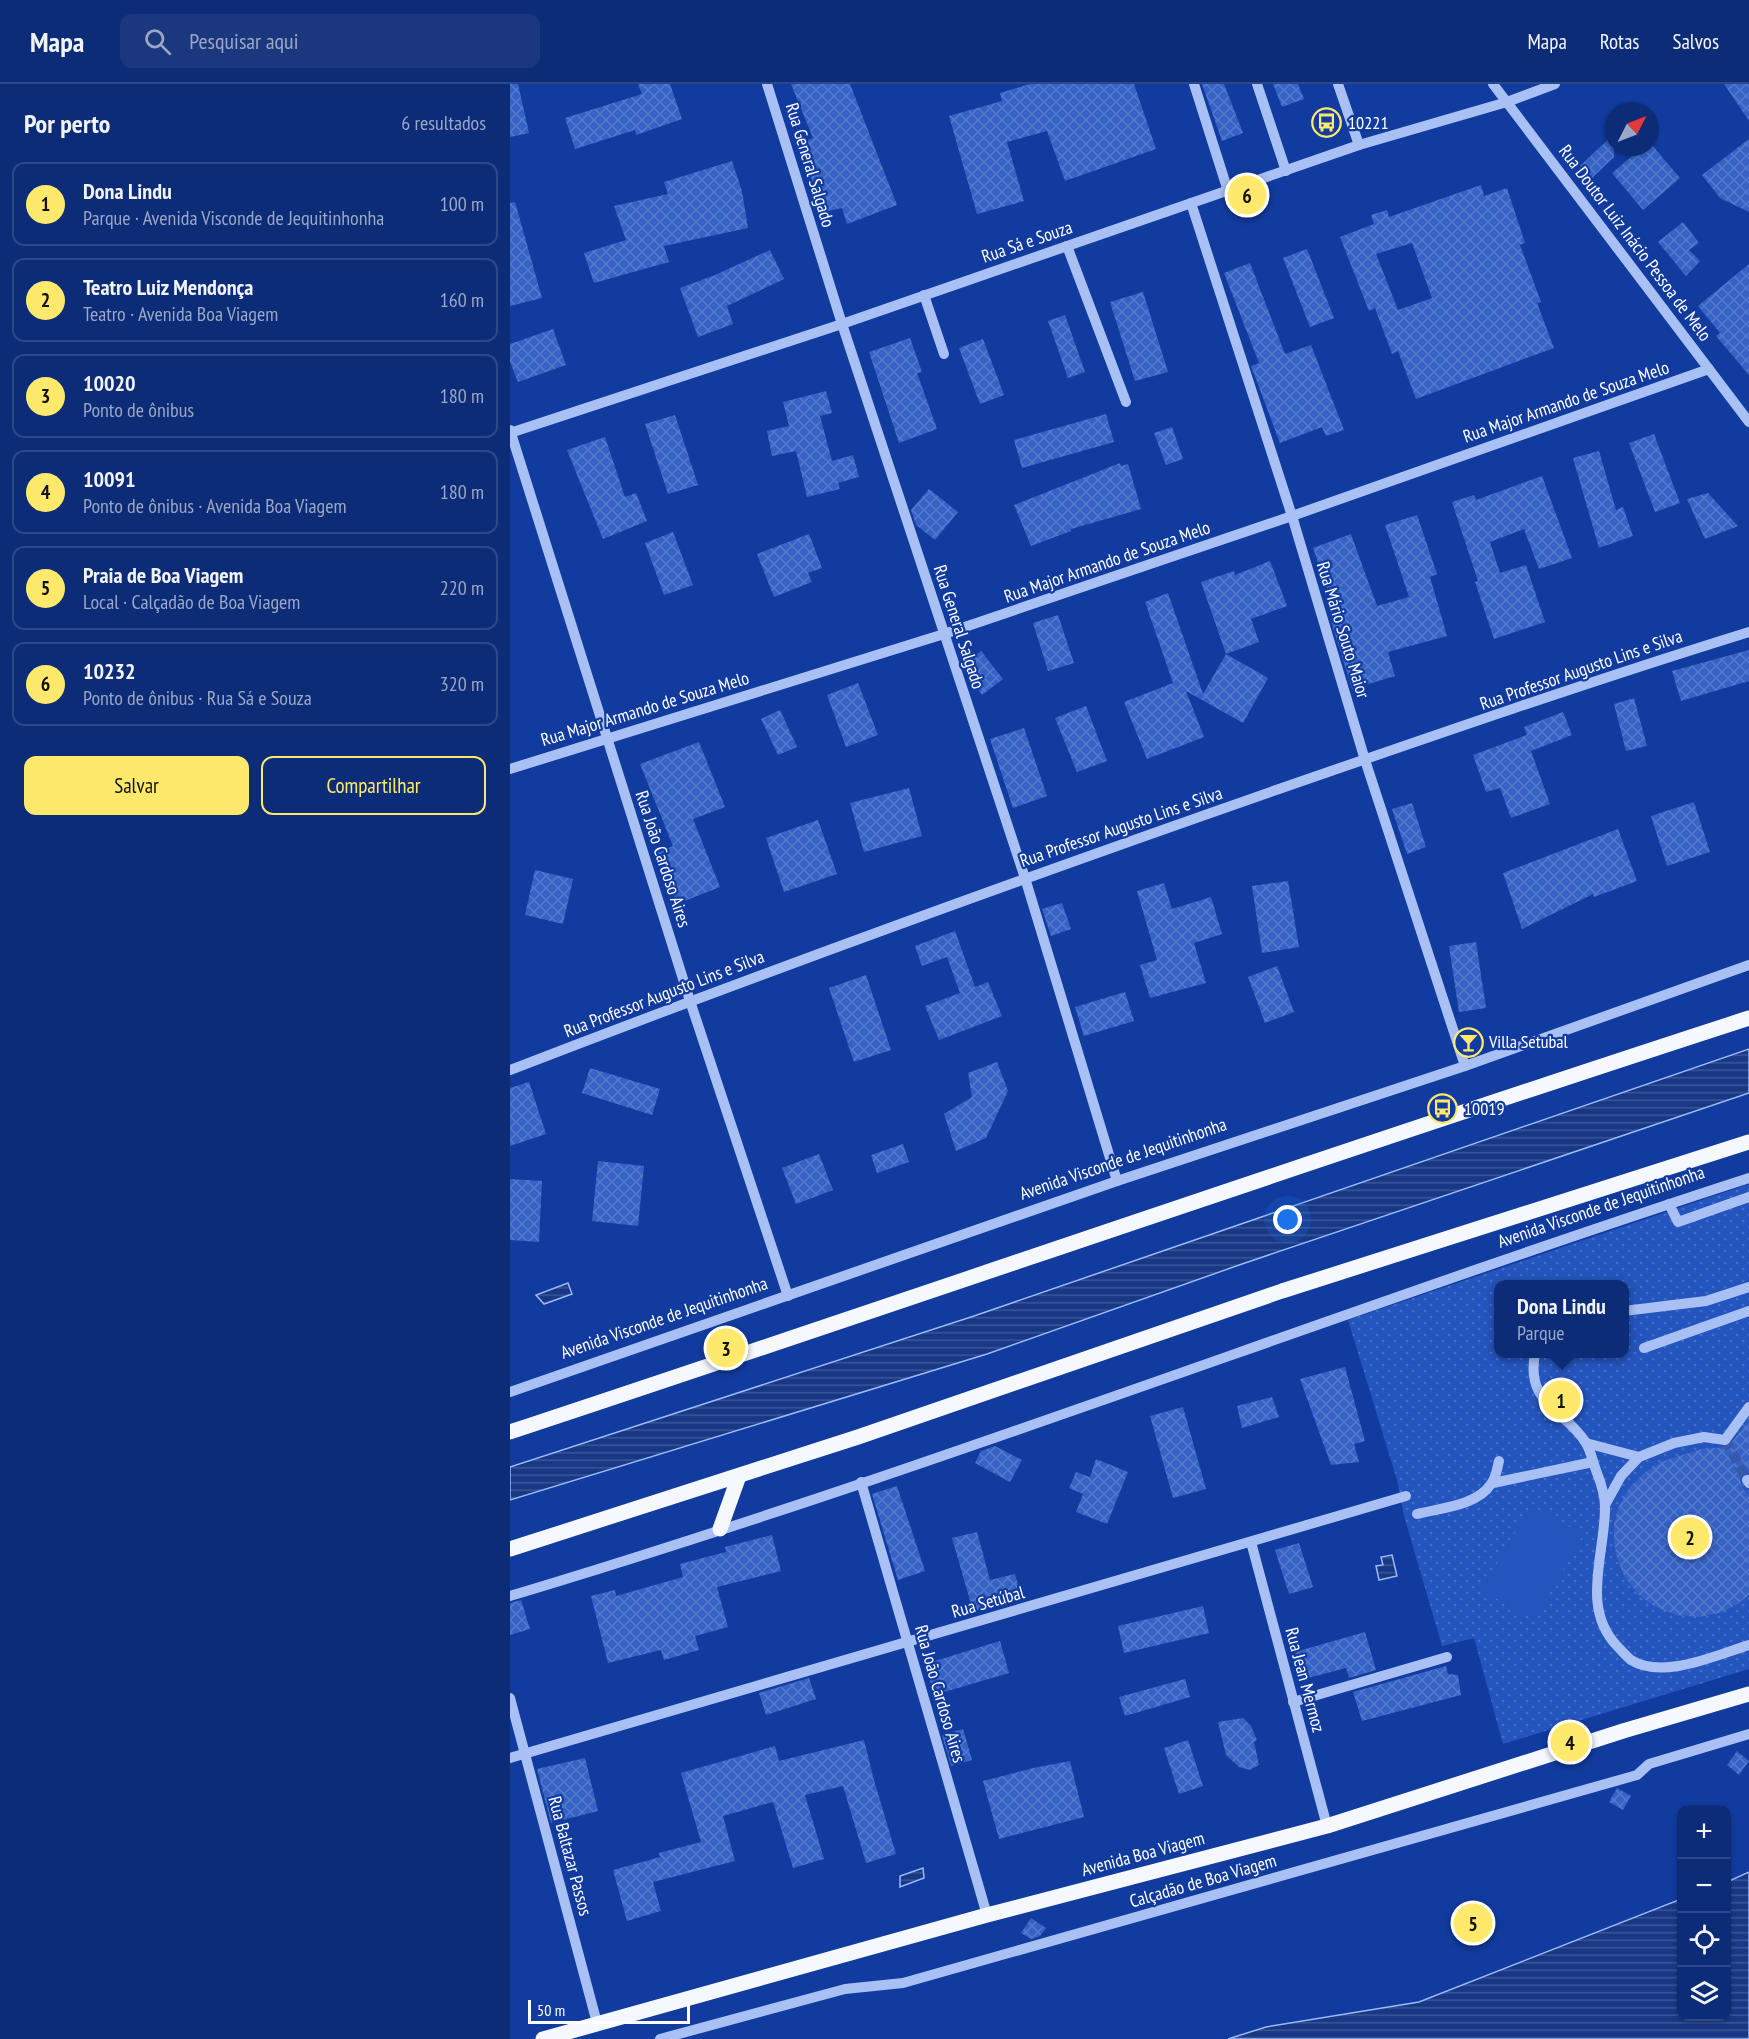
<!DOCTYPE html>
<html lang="pt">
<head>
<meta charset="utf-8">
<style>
	:root { --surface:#0d2c77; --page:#1b387f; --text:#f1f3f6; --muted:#9aa7c6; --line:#2d4889; --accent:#ffe96c }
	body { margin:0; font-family:"PT Sans Narrow",sans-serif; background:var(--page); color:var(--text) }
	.controls { position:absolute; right:18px; bottom:18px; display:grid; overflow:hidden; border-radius:12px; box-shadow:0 2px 4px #0004 }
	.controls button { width:54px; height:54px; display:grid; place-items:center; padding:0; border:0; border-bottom:2px solid var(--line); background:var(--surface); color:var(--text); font:30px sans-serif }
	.compass { position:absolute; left:1095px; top:18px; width:54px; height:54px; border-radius:50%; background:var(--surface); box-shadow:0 2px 4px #0004; rotate:48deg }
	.scale { position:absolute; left:18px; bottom:15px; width:162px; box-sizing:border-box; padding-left:6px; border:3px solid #fff; border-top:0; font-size:16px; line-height:21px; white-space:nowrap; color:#fff; -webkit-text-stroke:4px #113b9f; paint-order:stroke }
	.you { position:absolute; left:778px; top:1136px; width:21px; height:21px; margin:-15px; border:4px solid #fff; border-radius:50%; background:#1a73e8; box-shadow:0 0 0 9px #1a73e833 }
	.badge { display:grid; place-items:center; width:39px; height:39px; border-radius:50%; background:var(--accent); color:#111; font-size:20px; font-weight:700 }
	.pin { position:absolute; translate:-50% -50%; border:3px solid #fff; box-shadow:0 2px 6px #0006 }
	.popup { position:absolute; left:984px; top:1196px; width:135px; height:78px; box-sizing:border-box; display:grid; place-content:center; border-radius:12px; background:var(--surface); filter:drop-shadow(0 2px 4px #0005); font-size:20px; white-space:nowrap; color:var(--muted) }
	.popup b { font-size:22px; color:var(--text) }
	.popup::after { content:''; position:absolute; left:50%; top:100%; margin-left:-12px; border:12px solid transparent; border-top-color:var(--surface) }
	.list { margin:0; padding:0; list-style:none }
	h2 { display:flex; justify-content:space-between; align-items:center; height:78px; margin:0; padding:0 24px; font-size:26px }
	h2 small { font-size:20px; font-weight:400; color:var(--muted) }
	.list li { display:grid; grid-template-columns:39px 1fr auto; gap:18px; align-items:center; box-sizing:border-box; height:84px; margin:0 12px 12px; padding:0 12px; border:2px solid var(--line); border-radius:12px }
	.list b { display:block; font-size:22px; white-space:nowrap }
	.list p { margin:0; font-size:20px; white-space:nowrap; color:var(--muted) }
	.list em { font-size:20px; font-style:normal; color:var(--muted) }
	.actions { display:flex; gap:12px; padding:18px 24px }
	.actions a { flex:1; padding:14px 0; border:2px solid var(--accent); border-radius:12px; text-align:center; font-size:21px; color:var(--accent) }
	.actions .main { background:var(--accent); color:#111 }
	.icon { flex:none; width:33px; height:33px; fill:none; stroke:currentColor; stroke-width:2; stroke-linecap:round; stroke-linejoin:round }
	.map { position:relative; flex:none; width:1239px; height:1955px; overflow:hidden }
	header { display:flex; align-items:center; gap:36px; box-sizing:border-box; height:84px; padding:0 30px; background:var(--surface); border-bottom:2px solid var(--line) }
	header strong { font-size:28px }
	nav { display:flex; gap:33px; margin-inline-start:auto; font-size:21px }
	.search { width:420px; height:54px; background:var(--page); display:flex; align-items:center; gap:15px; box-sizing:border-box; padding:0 21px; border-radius:12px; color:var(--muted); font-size:22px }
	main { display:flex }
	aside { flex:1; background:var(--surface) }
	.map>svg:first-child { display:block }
	.park { fill:url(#park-dots); fill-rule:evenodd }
	.pitch { fill:#2454bd }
	.water { fill:url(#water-rules); stroke:#9ab9f8; stroke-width:1.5 }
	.building { fill:url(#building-cross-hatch); fill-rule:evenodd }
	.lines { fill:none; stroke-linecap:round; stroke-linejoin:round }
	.minor-tunnel { stroke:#3558ad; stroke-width:10; stroke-dasharray:10 5; stroke-linecap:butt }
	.minor { stroke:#a9c0f5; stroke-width:10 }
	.major { stroke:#f6f8ff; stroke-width:15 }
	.labels { text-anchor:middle; stroke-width:4.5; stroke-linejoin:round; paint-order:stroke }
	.poi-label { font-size:18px; fill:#fff; stroke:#113b9f; text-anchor:start }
	.street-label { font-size:18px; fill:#fff; stroke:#113b9f }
</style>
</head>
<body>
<header>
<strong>Mapa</strong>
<div class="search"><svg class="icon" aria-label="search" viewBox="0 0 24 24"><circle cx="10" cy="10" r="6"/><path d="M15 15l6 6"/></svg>Pesquisar aqui</div>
<nav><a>Mapa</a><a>Rotas</a><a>Salvos</a></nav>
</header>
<main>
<aside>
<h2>Por perto<small>6 resultados</small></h2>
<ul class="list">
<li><span class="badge">1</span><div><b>Dona Lindu</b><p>Parque · Avenida Visconde de Jequitinhonha</p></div><em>100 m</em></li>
<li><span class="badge">2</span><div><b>Teatro Luiz Mendonça</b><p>Teatro · Avenida Boa Viagem</p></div><em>160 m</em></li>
<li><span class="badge">3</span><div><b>10020</b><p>Ponto de ônibus</p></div><em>180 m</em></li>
<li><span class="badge">4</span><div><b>10091</b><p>Ponto de ônibus · Avenida Boa Viagem</p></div><em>180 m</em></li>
<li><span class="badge">5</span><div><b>Praia de Boa Viagem</b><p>Local · Calçadão de Boa Viagem</p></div><em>220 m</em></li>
<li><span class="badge">6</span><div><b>10232</b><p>Ponto de ônibus · Rua Sá e Souza</p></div><em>320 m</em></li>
</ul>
<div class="actions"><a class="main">Salvar</a><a>Compartilhar</a></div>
</aside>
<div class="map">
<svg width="1239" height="1955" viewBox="0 0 1239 1955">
	<defs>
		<pattern id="park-dots" width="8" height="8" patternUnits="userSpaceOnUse" patternTransform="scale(1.5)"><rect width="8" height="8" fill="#2454bd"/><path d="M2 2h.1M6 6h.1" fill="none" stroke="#456ec7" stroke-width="1.8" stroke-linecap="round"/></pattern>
		<pattern id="water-rules" width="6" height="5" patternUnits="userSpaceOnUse" patternTransform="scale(1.5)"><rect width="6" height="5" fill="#183885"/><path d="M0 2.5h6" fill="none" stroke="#3b5697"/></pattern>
		<pattern id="building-cross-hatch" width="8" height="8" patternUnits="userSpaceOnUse" patternTransform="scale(1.5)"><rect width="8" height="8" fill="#3562c4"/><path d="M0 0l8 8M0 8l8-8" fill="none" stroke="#537acd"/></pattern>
	</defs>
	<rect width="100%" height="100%" fill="#113b9f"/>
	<path class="park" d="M1239 1100V1585L993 1660 964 1554 932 1562 894 1432 887 1396 838 1236ZM988 1200H1114V1270H988Z"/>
	<path class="pitch" d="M1021 1421 1073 1451 1024 1536 972 1506Z"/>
	<g class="water">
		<path d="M1239 965V1009L732 1180 477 1270 0 1416V1383L464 1232Z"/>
		<path d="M58 1199 62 1210 34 1220 26 1211Z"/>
		<path d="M882 1471 887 1492 869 1496 866 1482 873 1481 871 1473Z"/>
		<path d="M413 1784 414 1794 390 1803V1792Z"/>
		<path d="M1239 1788V1955H718L756 1943 909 1918 1171 1815 1172 1932H1216L1217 1798Z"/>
	</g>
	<g class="building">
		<path d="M0 0H8L19 49 0 53Z"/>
		<path d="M128 0H160L172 35 126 51 125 46 65 65 55 34 132 10Z"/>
		<path d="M281 0H340L387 121 337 140 332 124 314 128 288 60 303 54Z"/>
		<path d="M520 0H624L646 65 555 97 537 47 497 58 514 117 467 130 439 32 492 17 490 9Z"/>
		<path d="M692 0H714L733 49 712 57Z"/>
		<path d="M763 0H788L794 15 772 23Z"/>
		<path d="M1214 0H1239V37Z"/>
		<path d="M1104 50V73L1082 94 1070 82Z"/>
		<path d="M1239 55V128L1210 114 1192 91Z"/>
		<path d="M1140 59 1170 94 1133 126 1102 89 1133 63H1140Z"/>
		<path d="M222 77 232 107 238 144 154 162 159 178 84 199 74 169 116 156 104 122 158 110 154 98Z"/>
		<path d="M971 101 974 112 997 104 1015 159 1010 161 1031 218 1027 219 1044 264 906 315 888 267 882 270 865 224 859 227 830 153 864 140 861 131 877 126 879 133ZM902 159 922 214 888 226 866 170Z"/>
		<path d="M5 118 32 214 0 222V119Z"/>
		<path d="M1173 138 1189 159 1179 166 1190 177 1176 192 1148 158Z"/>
		<path d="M797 165 824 234 800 243 773 174Z"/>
		<path d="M260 166 274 195 217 222 223 240 188 253 170 204 205 191Z"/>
		<path d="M740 179 775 270 801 261 834 346 816 352 812 343 770 359 741 282 749 279 714 189Z"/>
		<path d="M1239 180V291L1206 252 1210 249 1188 222Z"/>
		<path d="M633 208 658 288 625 297 600 218Z"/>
		<path d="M555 231 575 288 558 294 538 237Z"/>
		<path d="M43 245 56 281 8 298 0 278V260Z"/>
		<path d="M400 254 412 288 407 289 427 345 389 359 359 268Z"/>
		<path d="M473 255 494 311 470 320 449 264Z"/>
		<path d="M316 307 322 329 310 332 322 377 343 371 349 393 328 399 330 405 297 413 286 367 262 372 257 347 279 342 273 318Z"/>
		<path d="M596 330 604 358 512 384 504 356Z"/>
		<path d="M165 331 188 401 158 410 135 340Z"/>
		<path d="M662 343 673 375 656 381 644 349Z"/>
		<path d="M1144 350 1170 419 1145 428 1119 359Z"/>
		<path d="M95 353 115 413 126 409 137 437 93 455 57 366Z"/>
		<path d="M1089 367 1106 426 1113 423 1123 452 1089 464 1063 374Z"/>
		<path d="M610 379 611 382 618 380 631 425 561 445V447L521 462 504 421Z"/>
		<path d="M1032 392 1062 474 1029 485 1014 445 980 458 990 489 1016 481 1035 538 984 555 965 498 968 497 942 418 964 411 966 416Z"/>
		<path d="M419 405 448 428 425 456 406 441 401 426Z"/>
		<path d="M1198 409 1228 442 1195 455 1177 415Z"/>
		<path d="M907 431 927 490 920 493 937 552 878 568 885 592 842 605 821 537 828 535 803 464 841 450 867 522 899 513 875 441Z"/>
		<path d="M163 448 183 501 154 511 135 459Z"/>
		<path d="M299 450 312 484 298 489 302 498 264 513 247 470Z"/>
		<path d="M760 477 777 522 741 535 749 558 716 570 691 498 724 487 725 491Z"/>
		<path d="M658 509 693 610 716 570 758 594 733 639 676 607 694 653 637 675 614 618 663 599 635 518Z"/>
		<path d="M548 531 564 579 538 587 523 539Z"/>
		<path d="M1239 566V597L1171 617 1162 587Z"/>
		<path d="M471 567 493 595 472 611 455 588 453 581Z"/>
		<path d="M348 599 368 651 336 663 317 611Z"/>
		<path d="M1124 614 1137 662 1116 667 1104 620Z"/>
		<path d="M576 622 597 677 567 688 545 634Z"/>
		<path d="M270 626 287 663 268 671 251 635Z"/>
		<path d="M1053 628 1062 651 1021 667 1040 720 1001 734 990 704 976 708 963 671 1017 651 1014 643Z"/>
		<path d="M514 644 537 712 503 724 480 655Z"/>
		<path d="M189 658 215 723 183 735 210 803 167 820 147 769 163 762 130 680Z"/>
		<path d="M399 704 412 752 354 768 340 719Z"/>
		<path d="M1184 718 1200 768 1157 782 1141 732Z"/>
		<path d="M902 719 916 763 897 770 882 725Z"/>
		<path d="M308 736 327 790 274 808 256 754Z"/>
		<path d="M1108 745 1127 797 1084 813 1083 810 1012 845 993 789Z"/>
		<path d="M25 786 63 795 53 840 15 831Z"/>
		<path d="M778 797 789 863 752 869 742 802Z"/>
		<path d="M654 799 662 825 701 813 712 850 684 859 696 899 640 914 630 881 647 876 627 807Z"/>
		<path d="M552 819 561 845 541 852 532 825Z"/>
		<path d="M445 847 465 903 478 898 492 932 429 956 415 922 450 909 437 873 412 882 405 862Z"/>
		<path d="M966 858 976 924 949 928 939 862Z"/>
		<path d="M767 882 784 928 755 939 738 893Z"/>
		<path d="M356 891 381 966 344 978 319 904Z"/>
		<path d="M615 908 624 937 574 952 565 923Z"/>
		<path d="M487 978 498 1007 476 1054 446 1067 434 1030 462 1013 458 989Z"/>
		<path d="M80 984 150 1005 142 1031 72 1009Z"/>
		<path d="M19 998 36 1050 0 1062V1004Z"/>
		<path d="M393 1060 399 1078 367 1089 361 1071Z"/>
		<path d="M309 1070 323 1106 286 1120 272 1084Z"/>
		<path d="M88 1077 134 1082 128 1142 82 1137Z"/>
		<path d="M0 1095 32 1097 29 1158 0 1156Z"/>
		<path d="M835 1283 855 1357 844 1360 849 1378 821 1381 790 1295Z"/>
		<path d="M762 1313 769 1333 732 1344 727 1322Z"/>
		<path d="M673 1323 696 1405 663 1414 640 1332Z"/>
		<path d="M1239 1336V1389L1232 1390 1230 1396 1232 1404 1239 1410V1511L1226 1521 1209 1529 1189 1533 1166 1531 1144 1522 1129 1511 1114 1492 1107 1474 1104 1457V1440L1109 1422 1120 1403 1134 1389 1151 1378 1191 1365 1218 1363Z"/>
		<path d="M485 1362 512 1376 500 1398 465 1379 471 1367Z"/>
		<path d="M586 1375 618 1388 597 1440 566 1428 573 1410 559 1404 566 1388 580 1393Z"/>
		<path d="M387 1402 415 1487 388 1496 362 1410Z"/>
		<path d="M467 1448 480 1496 505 1490 512 1515 463 1527 442 1454Z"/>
		<path d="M262 1451 271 1487 207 1503 218 1543 185 1552 189 1566 154 1576 151 1566 98 1579 81 1512 105 1506 106 1512 173 1493 170 1480 216 1468 215 1463Z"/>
		<path d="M789 1459 803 1503 779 1510 765 1466Z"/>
		<path d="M11 1516 20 1545 0 1551V1519Z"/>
		<path d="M693 1522 699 1549 614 1569 608 1542Z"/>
		<path d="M855 1548 866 1586 839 1594 836 1584 794 1595 785 1568Z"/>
		<path d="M490 1557 499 1589 424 1611 415 1580Z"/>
		<path d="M936 1582 938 1590 948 1591 951 1611 852 1637 843 1608Z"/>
		<path d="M299 1594 306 1615 256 1631 249 1609Z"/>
		<path d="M675 1595 680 1613 615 1632 609 1613Z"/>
		<path d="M733 1634 741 1642 747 1656 744 1658 749 1681 740 1686 729 1683 716 1671 708 1638Z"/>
		<path d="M453 1645 462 1676 441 1682 432 1651Z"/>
		<path d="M354 1656 364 1696 386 1770 356 1779 333 1702 295 1711 314 1775 283 1784 263 1718 213 1732 225 1777 143 1798 151 1827 117 1837 103 1786 150 1773 149 1769 191 1758 171 1689 265 1662 269 1677Z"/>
		<path d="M678 1656 693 1702 669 1710 654 1664Z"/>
		<path d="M1227 1667 1239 1677 1229 1691 1217 1681Z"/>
		<path d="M75 1674 88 1727 41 1739 27 1685Z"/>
		<path d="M560 1677 574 1733 489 1755 473 1697 523 1684Z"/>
		<path d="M1107 1704 1121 1712 1113 1726 1099 1718Z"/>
		<path d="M521 1834 536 1844 530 1852 521 1855 511 1849Z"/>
	</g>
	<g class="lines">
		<path class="minor-tunnel" d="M1215 1356 1237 1396"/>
		<g class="minor">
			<path d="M257 0 332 240 515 794 607 1097"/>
			<path d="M684 0 718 107"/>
			<path d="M747 0 776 87"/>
			<path d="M828 0 849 61"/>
			<path d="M983 0 1239 338"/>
			<path d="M681 119 782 432 855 676 955 982"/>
			<path d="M557 162 616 318"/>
			<path d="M414 211 434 270"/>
			<path d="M0 346 180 917 278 1212"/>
			<path d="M0 349 332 240 849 61 997 18 1045 0"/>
			<path d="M0 685 434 550 782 432 1199 285"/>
			<path d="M0 986C255 888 511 795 769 705 925 651 1081 597 1239 548"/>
			<path d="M1159 1120 1168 1138 1239 1113"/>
			<path d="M1114 1227 1196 1217 1239 1203"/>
			<path d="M1134 1264 1239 1227"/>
			<path d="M1025 1270C1015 1320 1055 1325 1076 1359 1081 1367 1083 1379 1087 1389 1091 1399 1095 1413 1095 1424 1095 1470 1070 1525 1108 1563 1112 1567 1116 1572 1121 1576 1153 1596 1206 1571 1239 1561"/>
			<path d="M0 1308 607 1097 955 982 1239 881"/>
			<path d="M1076 1359 1129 1373"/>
			<path d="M1237 1396 1239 1399"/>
			<path d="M351 1398 477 1831"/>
			<path d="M983 1399 1083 1378"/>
			<path d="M1095 1421 1111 1392 1129 1373 1164 1359 1194 1353 1215 1356 1239 1323"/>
			<path d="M907 1430C929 1424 967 1422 981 1400 986 1394 987 1385 989 1377"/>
			<path d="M741 1458 817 1742"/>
			<path d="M0 1512C418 1387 825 1228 1239 1094"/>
			<path d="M0 1614 87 1939"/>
			<path d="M783 1618 937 1573"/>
			<path d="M0 1674 896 1412"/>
			<path d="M150 1955 335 1905 393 1899 1127 1691 1139 1680 1239 1650"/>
		</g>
		<g class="major">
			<path d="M0 1348C414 1211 825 1068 1239 934"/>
			<path d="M210 1445 229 1392"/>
			<path d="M0 1465 348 1353 772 1207 1239 1058"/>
			<path d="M33 1955 477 1831 817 1742 1113 1647 1239 1610"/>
		</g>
	</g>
	<defs>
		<symbol id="bus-ring" viewBox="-11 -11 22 22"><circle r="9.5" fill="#113b9f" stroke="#ffe96c" stroke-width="1.5"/><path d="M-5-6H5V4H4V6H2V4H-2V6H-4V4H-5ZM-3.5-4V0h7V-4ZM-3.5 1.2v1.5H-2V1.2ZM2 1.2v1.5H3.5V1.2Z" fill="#ffe96c"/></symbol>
		<symbol id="bar-ring" viewBox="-11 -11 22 22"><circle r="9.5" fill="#113b9f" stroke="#ffe96c" stroke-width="1.5"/><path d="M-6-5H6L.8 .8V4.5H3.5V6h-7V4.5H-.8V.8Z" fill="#ffe96c"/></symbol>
	</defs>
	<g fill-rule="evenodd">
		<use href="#bus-ring" x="800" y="22" width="33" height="33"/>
		<use href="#bar-ring" x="942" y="942" width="33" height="33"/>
		<use href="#bus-ring" x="916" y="1008" width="33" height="33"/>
	</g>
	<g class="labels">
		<g class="poi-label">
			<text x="838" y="45">10221</text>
			<text x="979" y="964">Villa Setubal</text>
			<text x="954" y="1031">10019</text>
		</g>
		<g class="street-label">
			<text transform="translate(300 81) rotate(73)" y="6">Rua General Salgado</text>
			<text transform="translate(517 158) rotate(-19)" y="6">Rua Sá e Souza</text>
			<text transform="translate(1125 159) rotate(53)" y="6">Rua Doutor Luiz Inácio Pessoa de Melo</text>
			<text transform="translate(1056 318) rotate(-19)" y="6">Rua Major Armando de Souza Melo</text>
			<text transform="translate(597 478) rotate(-19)" y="6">Rua Major Armando de Souza Melo</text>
			<text transform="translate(449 543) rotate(72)" y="6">Rua General Salgado</text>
			<text transform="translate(833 546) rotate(73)" y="6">Rua Mário Souto Maior</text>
			<text transform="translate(1071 586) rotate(-19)" y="6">Rua Professor Augusto Lins e Silva</text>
			<text transform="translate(135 625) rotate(-17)" y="6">Rua Major Armando de Souza Melo</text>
			<text transform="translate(611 743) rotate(-19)" y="6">Rua Professor Augusto Lins e Silva</text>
			<text transform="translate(153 775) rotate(72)" y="6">Rua João Cardoso Aires</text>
			<text transform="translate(154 910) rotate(-21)" y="6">Rua Professor Augusto Lins e Silva</text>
			<text transform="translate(613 1075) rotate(-19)" y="6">Avenida Visconde de Jequitinhonha</text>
			<text transform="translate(1091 1123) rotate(-19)" y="6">Avenida Visconde de Jequitinhonha</text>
			<text transform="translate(154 1234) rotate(-19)" y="6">Avenida Visconde de Jequitinhonha</text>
			<text transform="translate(478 1518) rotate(-16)" y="6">Rua Setúbal</text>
			<text transform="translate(795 1596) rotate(75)" y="6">Rua Jean Mermoz</text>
			<text transform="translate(430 1610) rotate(74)" y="6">Rua João Cardoso Aires</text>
			<text transform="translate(633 1770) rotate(-15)" y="6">Avenida Boa Viagem</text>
			<text transform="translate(60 1772) rotate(75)" y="6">Rua Baltazar Passos</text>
			<text transform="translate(693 1797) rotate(-16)" y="6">Calçadão de Boa Viagem</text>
		</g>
	</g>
</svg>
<div class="controls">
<button>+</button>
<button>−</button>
<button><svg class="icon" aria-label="locate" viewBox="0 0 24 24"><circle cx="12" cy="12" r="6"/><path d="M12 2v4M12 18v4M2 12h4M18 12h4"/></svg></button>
<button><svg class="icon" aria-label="layers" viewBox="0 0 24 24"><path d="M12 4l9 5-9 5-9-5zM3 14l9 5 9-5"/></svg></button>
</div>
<svg class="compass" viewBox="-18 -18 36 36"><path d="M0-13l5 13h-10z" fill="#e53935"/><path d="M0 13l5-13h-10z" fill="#9aa7c6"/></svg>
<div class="scale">50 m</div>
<div class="you"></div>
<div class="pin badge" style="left:1051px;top:1316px">1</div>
<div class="popup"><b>Dona Lindu</b>Parque</div>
<div class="pin badge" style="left:1180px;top:1453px">2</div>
<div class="pin badge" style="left:216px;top:1264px">3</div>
<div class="pin badge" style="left:1060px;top:1658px">4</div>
<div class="pin badge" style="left:963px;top:1839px">5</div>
<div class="pin badge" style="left:737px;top:111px">6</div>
</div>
</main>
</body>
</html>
